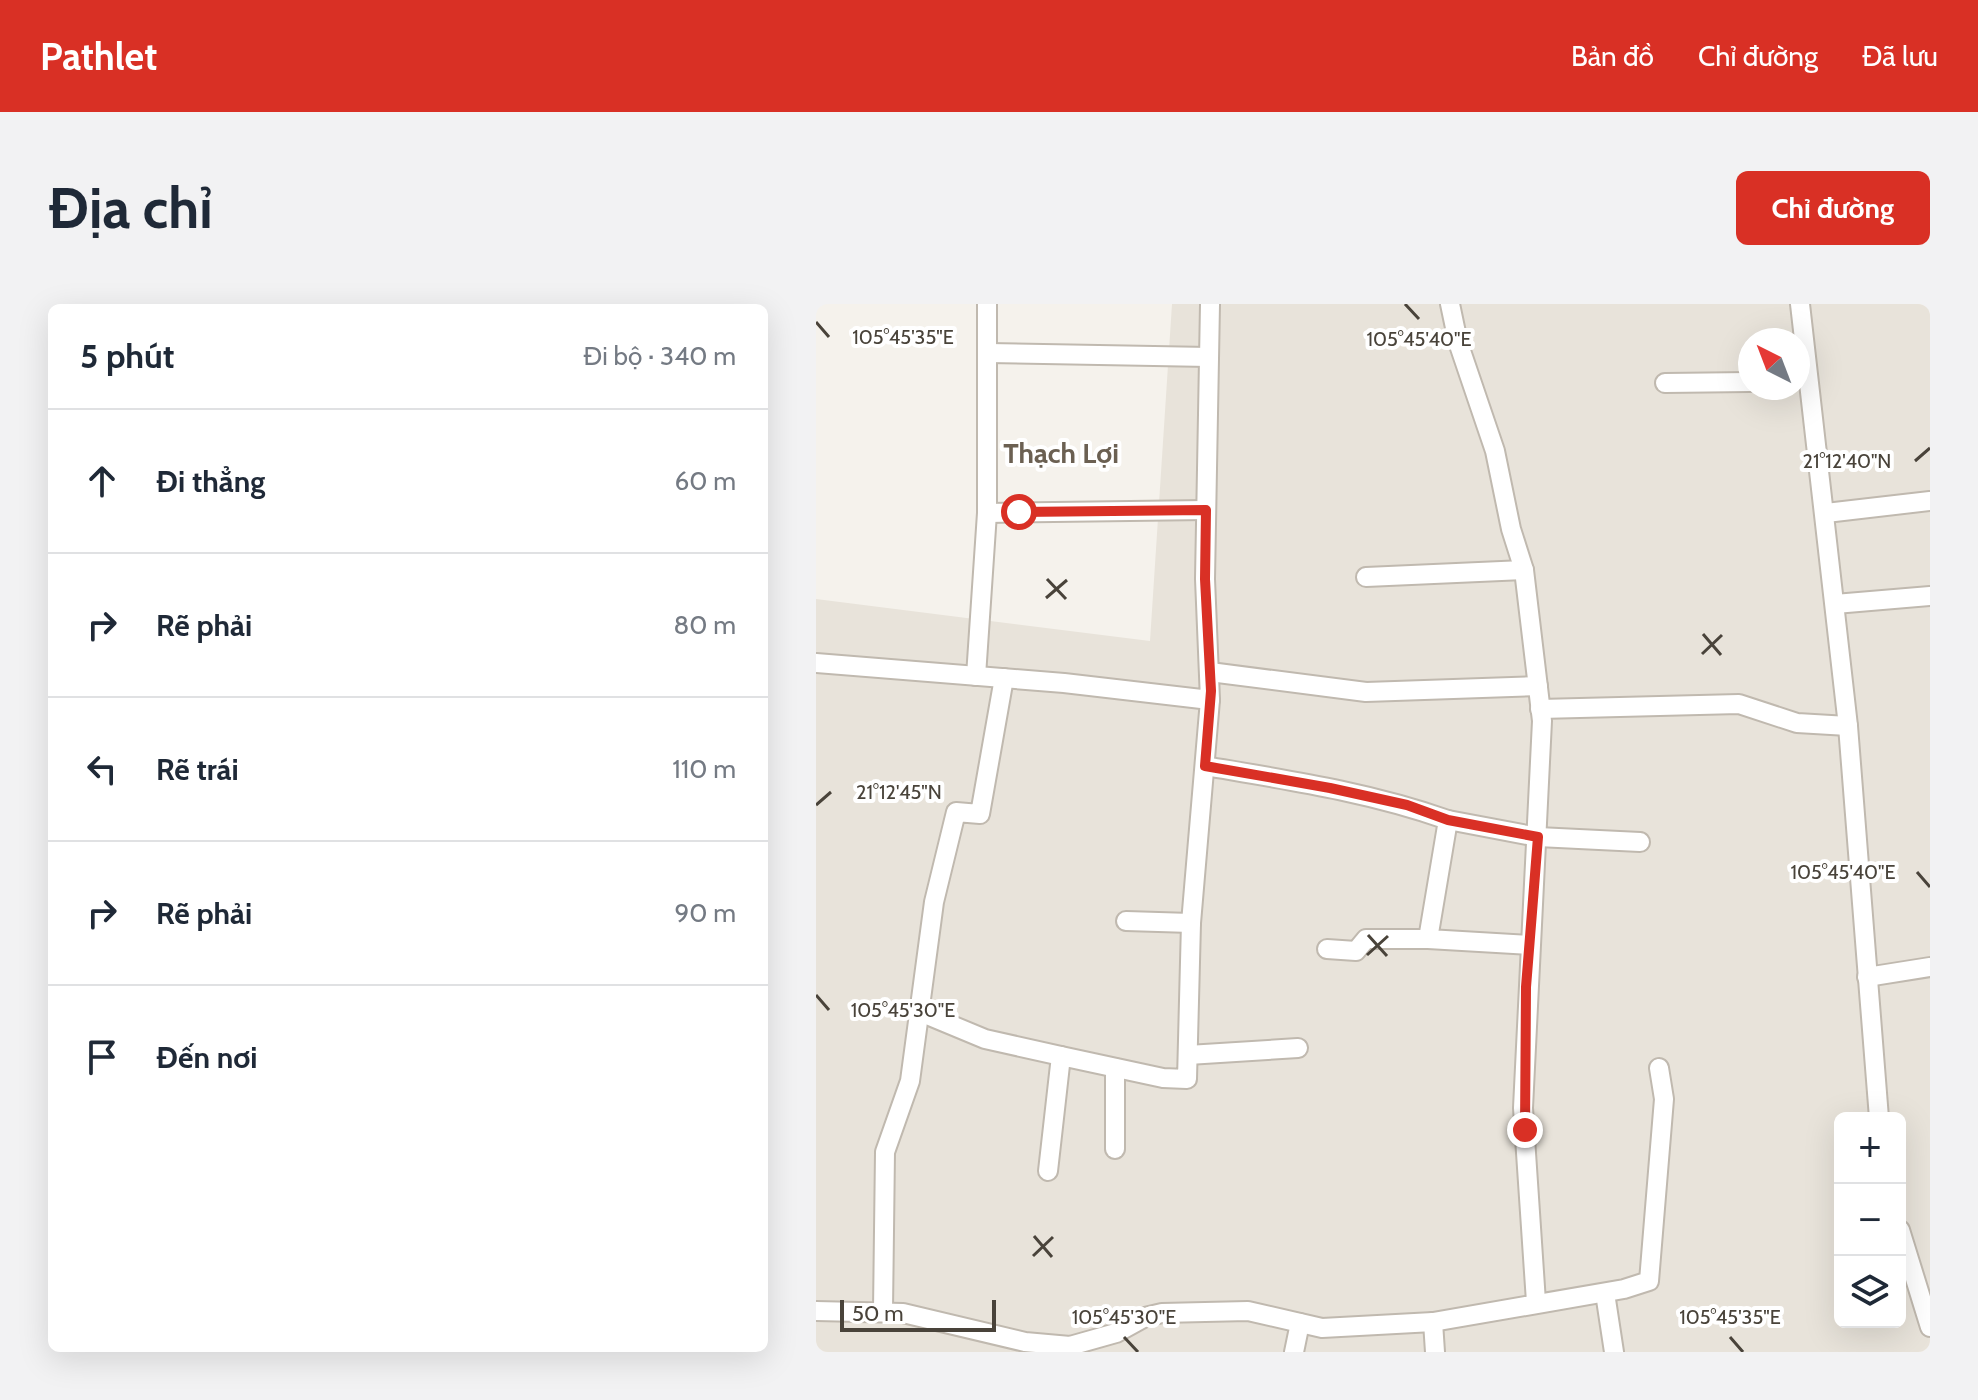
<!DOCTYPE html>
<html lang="vi">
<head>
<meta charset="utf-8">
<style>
	:root { --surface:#fff; --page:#f2f2f3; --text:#1f2937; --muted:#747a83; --line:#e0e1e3; --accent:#d93025 }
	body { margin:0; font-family:Cabin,sans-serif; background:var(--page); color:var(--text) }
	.controls { position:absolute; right:24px; bottom:24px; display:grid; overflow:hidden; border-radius:12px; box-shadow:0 8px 32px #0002 }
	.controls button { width:72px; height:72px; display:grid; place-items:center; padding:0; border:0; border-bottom:2px solid var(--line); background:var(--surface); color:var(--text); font:40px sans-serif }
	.compass { position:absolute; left:922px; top:24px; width:72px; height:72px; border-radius:50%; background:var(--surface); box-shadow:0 8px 32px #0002; rotate:318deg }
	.scale { position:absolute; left:24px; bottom:20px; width:156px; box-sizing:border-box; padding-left:8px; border:4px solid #49433a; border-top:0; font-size:22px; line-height:28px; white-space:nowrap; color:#49433a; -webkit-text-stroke:6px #fff; paint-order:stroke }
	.stop { position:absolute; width:24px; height:24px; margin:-18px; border:6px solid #d93025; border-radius:50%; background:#fff }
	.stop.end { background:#d93025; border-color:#fff; box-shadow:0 2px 8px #0008 }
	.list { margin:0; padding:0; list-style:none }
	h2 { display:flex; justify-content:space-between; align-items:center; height:104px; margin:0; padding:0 32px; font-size:34px }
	h2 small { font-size:26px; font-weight:400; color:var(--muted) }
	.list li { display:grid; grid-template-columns:52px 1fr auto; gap:24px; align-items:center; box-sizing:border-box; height:144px; padding:0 32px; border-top:2px solid var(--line) }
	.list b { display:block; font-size:30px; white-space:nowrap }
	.list em { font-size:26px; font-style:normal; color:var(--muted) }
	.icon { flex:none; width:44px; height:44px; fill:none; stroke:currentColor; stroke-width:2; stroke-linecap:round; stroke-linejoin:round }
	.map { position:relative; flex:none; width:1114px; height:1048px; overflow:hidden; border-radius:12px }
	header { display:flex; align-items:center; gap:48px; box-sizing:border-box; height:112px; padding:0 40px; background:var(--accent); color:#fff }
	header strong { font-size:38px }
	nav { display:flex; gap:44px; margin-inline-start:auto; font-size:28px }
	.intro { display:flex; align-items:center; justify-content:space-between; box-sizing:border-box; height:192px; padding:0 48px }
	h1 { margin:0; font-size:56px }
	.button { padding:20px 36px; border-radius:12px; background:var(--accent); color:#fff; font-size:28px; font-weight:700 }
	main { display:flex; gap:48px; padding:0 48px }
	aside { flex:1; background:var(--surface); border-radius:12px; box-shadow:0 8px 32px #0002 }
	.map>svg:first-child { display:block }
	.residential { fill:#e8e3da; fill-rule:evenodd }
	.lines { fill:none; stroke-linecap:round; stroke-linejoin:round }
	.minor-casing { stroke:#c0b9af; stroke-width:22 }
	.minor { stroke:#fff; stroke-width:18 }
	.route { stroke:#d93025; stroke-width:10 }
	.ticks { fill:none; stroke:#49433a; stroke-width:3 }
	.labels { text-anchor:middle; stroke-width:8; stroke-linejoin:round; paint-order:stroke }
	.quarter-label { font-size:28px; font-weight:bold; fill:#6b6052; stroke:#fff }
	.ticks-label { font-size:20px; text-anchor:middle; fill:#49433a; stroke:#fff; stroke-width:8; stroke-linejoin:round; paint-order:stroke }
</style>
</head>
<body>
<header>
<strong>Pathlet</strong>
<nav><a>Bản đồ</a><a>Chỉ đường</a><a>Đã lưu</a></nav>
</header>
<div class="intro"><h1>Địa chỉ</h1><a class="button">Chỉ đường</a></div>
<main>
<aside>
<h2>5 phút<small>Đi bộ · 340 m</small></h2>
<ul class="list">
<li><svg class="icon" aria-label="ahead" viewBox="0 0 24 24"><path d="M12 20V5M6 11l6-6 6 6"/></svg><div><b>Đi thẳng</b></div><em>60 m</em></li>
<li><svg class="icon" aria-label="right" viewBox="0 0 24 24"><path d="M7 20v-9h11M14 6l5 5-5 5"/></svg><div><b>Rẽ phải</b></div><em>80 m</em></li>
<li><svg class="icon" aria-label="left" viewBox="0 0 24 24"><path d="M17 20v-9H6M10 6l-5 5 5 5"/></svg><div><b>Rẽ trái</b></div><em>110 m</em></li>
<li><svg class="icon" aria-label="right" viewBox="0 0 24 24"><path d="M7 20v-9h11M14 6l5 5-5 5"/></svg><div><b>Rẽ phải</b></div><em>90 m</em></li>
<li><svg class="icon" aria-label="arrive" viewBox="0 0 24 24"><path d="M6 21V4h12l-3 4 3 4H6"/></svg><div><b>Đến nơi</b></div></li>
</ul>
</aside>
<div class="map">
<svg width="1114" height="1048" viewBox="0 0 1114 1048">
	<rect width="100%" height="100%" fill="#f5f2ec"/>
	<path class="residential" d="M356 0H1114V1048H0V295L334 337ZM934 36H982V84H934ZM1024 814H1084V1018H1024Z"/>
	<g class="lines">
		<defs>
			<g id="minor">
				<path d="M634 0 642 38 679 147 695 225 708 266 726 417 707 804 720 998"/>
				<path d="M984 0 1032 422 1063 814"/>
				<path d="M172 49 393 53"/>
				<path d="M849 79 934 78"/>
				<path d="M171 209 390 206"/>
				<path d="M1010 209 1114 197"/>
				<path d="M550 273 708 266"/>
				<path d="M1019 300 1114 292"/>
				<path d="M0 359 248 379 394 396 389 275 394 0"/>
				<path d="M394 368 550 388 722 382"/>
				<path d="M160 372 171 209V0"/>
				<path d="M724 405 923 400 981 419 1032 422"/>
				<path d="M389 462C471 476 553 488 632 516L612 635 714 641"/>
				<path d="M632 516 722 533 824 538"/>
				<path d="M310 617 375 619"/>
				<path d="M511 645 540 647 550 635H612"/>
				<path d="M1051 673 1114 663"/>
				<path d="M104 708 169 735 245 752"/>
				<path d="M372 751 482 744"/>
				<path d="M299 845V764"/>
				<path d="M232 867 245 752 347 774 371 775 375 619 394 396"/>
				<path d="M1084 926 1114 1023"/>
				<path d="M789 989 798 1048"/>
				<path d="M67 1006 69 848 94 777 118 598 140 508 164 510 188 374"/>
				<path d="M0 1007 87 1009 209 1038 254 1042 300 1029 329 1013 346 1009 432 1007 506 1024 617 1018 808 985 833 977 848 795 843 764"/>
				<path d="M617 1018 619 1048"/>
				<path d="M478 1048 484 1019"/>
			</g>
		</defs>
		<use href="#minor" class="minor-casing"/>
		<use href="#minor" class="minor"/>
	</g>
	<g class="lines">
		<path class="route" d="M203 208 390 206 389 275 395 387 389 462 514 484 591 501 632 516 722 533 710 683 709 826"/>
	</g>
	<path class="ticks" d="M589 0 603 15M0 18 13 33M1099 157 1114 144M231 275 250 295M230 294 251 276M887 330 905 351M886 350 906 331M0 501 15 488M1101 568 1114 583M552 631 571 652M551 651 572 632M0 691 13 706M218 932 236 953M217 952 237 933M308 1033 322 1048M914 1033 927 1048"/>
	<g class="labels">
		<g class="quarter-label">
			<text x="245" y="159">Thạch Lợi</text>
		</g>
	</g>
	<g class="ticks-label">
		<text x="87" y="40">105°45'35"E</text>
		<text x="603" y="42">105°45'40"E</text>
		<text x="1031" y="164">21°12'40"N</text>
		<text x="83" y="495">21°12'45"N</text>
		<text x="1027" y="575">105°45'40"E</text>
		<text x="87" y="713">105°45'30"E</text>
		<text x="308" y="1020">105°45'30"E</text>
		<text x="914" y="1020">105°45'35"E</text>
	</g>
</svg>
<div class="controls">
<button>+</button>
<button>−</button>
<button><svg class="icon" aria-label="layers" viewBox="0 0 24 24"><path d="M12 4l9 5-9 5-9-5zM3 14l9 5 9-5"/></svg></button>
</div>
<svg class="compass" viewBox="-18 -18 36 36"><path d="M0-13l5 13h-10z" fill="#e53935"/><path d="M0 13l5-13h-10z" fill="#747a83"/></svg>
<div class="scale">50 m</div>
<div class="stop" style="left:203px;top:208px"></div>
<div class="stop end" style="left:709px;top:826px"></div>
</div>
</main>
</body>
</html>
